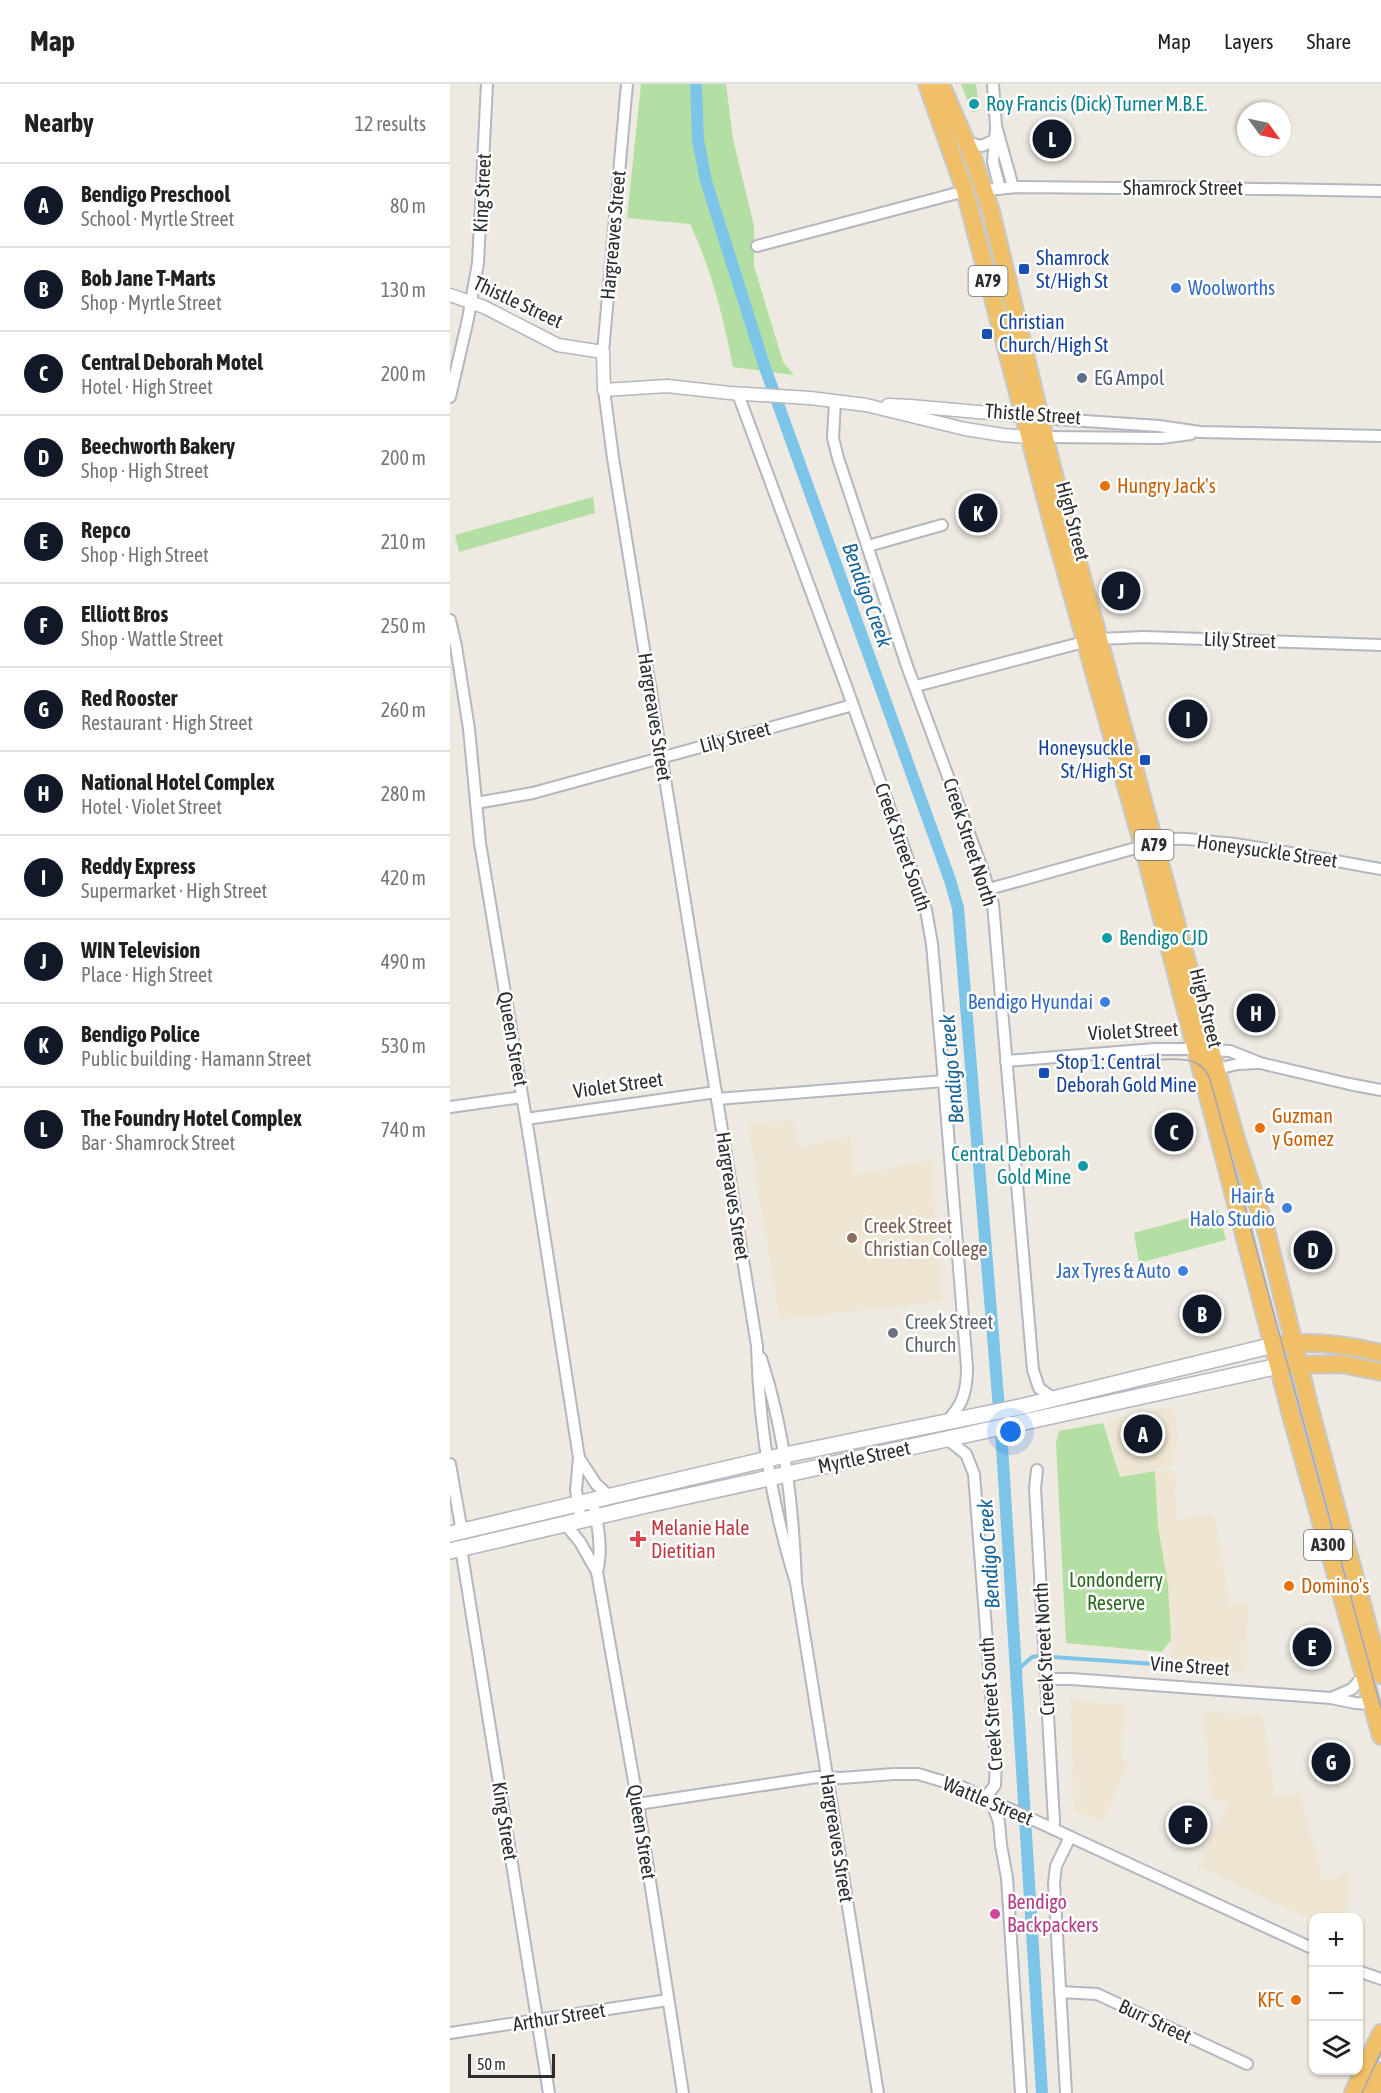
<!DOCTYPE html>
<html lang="en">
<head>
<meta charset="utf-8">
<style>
	:root { --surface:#fff; --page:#f6f6f6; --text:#202124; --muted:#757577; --line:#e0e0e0; --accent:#111827 }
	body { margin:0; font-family:"Asap Condensed",sans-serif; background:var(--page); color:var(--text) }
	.controls { position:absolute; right:18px; bottom:18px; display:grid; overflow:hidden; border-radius:12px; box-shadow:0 2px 4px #0004 }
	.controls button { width:54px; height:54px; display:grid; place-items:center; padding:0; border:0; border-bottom:2px solid var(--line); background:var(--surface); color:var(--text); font:30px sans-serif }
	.compass { position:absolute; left:787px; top:18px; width:54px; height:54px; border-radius:50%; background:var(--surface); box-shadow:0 2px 4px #0004; rotate:123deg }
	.scale { position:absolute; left:18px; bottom:15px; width:87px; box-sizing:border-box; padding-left:6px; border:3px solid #2d2d2d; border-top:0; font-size:16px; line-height:21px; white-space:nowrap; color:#2d2d2d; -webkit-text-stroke:4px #fff; paint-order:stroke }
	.you { position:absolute; left:561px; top:1348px; width:21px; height:21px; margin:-15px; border:4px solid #fff; border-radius:50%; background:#1a73e8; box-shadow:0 0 0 9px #1a73e833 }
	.badge { display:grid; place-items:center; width:39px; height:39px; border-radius:50%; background:var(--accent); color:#fff; font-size:20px; font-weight:700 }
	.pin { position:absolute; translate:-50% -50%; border:3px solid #fff; box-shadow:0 2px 6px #0006 }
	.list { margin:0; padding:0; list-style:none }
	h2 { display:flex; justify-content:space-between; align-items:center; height:78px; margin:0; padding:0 24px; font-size:26px }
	h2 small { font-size:20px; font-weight:400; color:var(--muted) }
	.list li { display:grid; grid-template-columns:39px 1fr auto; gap:18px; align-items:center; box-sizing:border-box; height:84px; padding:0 24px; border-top:2px solid var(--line) }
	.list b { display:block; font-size:22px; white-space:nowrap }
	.list p { margin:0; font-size:20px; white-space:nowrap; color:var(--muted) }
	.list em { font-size:20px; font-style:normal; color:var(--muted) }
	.icon { flex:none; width:33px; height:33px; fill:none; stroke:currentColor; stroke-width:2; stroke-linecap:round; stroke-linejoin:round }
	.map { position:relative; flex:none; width:931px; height:2009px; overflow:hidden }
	header { display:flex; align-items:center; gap:36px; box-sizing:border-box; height:84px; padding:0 30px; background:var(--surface); border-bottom:2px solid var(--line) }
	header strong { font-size:28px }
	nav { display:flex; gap:33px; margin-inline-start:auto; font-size:21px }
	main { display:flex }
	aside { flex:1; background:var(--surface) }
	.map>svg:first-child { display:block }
	.education { fill:#eee6d2 }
	.green { fill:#b3e0a2 }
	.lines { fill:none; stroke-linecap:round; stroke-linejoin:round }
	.stream { stroke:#7cc5e8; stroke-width:4 }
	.canal { stroke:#7cc5e8; stroke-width:12 }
	.minor-casing { stroke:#b4b6c0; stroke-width:14 }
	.tertiary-casing { stroke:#b4b6c0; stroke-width:15 }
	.secondary-casing { stroke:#b4b6c0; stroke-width:18 }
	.trunk-casing { stroke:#c8c8c8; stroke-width:20 }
	.minor { stroke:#fff; stroke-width:10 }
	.tertiary { stroke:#fff; stroke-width:12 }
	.secondary { stroke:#fff; stroke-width:15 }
	.trunk { stroke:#efc068; stroke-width:16 }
	.tram { stroke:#a4a5b6; stroke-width:1.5 }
	.culture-dot { fill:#0f9aa8; stroke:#fff; stroke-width:2 }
	.transit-dot { fill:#1a4fb4; stroke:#fff; stroke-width:2 }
	.shop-dot { fill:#3f7fe0; stroke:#fff; stroke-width:2 }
	.service-dot { fill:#5c6f8a; stroke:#fff; stroke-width:2 }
	.food-dot { fill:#e8710a; stroke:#fff; stroke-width:2 }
	.education-dot { fill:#8d6e63; stroke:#fff; stroke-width:2 }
	.worship-dot { fill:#6b7280; stroke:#fff; stroke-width:2 }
	.health-dot { fill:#e0444e; stroke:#fff; stroke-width:2 }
	.hotel-dot { fill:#d1479c; stroke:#fff; stroke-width:2 }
	.labels { text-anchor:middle; stroke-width:5; stroke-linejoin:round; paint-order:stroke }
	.shield { fill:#fff; stroke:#6c6c6c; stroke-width:1.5 }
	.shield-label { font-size:18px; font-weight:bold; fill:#2d2d2d }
	.culture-label { font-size:20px; fill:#0d838f; stroke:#fff; text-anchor:start }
	.street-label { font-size:20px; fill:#2d2d2d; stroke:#fff }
	.transit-label { font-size:20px; fill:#164399; stroke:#fff; text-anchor:start }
	.shop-label { font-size:20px; fill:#366cbe; stroke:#fff; text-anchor:end }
	.service-label { font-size:20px; fill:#4e5e75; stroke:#fff; text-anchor:start }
	.food-label { font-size:20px; fill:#c56008; stroke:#fff; text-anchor:start }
	.education-label { font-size:20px; fill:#785e54; stroke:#fff; text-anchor:start }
	.worship-label { font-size:20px; fill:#5b616d; stroke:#fff; text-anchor:start }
	.health-label { font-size:20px; fill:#be3a42; stroke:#fff; text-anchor:start }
	.park-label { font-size:20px; fill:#2b6820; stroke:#fff }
	.hotel-label { font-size:20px; fill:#b23c85; stroke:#fff; text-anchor:start }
	.water-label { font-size:21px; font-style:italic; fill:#166499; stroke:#fff }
</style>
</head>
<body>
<header>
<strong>Map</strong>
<nav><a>Map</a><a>Layers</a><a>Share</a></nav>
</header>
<main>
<aside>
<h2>Nearby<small>12 results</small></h2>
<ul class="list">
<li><span class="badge">A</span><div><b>Bendigo Preschool</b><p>School · Myrtle Street</p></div><em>80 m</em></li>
<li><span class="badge">B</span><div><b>Bob Jane T-Marts</b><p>Shop · Myrtle Street</p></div><em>130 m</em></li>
<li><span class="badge">C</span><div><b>Central Deborah Motel</b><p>Hotel · High Street</p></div><em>200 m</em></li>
<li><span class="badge">D</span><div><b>Beechworth Bakery</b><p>Shop · High Street</p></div><em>200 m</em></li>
<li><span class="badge">E</span><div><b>Repco</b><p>Shop · High Street</p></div><em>210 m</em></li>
<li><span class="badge">F</span><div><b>Elliott Bros</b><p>Shop · Wattle Street</p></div><em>250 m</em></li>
<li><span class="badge">G</span><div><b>Red Rooster</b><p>Restaurant · High Street</p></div><em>260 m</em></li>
<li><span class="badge">H</span><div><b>National Hotel Complex</b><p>Hotel · Violet Street</p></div><em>280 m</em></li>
<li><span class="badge">I</span><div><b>Reddy Express</b><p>Supermarket · High Street</p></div><em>420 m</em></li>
<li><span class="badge">J</span><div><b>WIN Television</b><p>Place · High Street</p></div><em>490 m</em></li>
<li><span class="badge">K</span><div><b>Bendigo Police</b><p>Public building · Hamann Street</p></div><em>530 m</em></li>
<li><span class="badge">L</span><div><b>The Foundry Hotel Complex</b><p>Bar · Shamrock Street</p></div><em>740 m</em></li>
</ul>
</aside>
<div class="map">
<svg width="931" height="2009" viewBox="0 0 931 2009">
	<rect width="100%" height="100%" fill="#eee9e1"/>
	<g class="education">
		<path d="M344 1036 349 1063 401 1052 404 1091 481 1076 493 1217 329 1236 298 1040Z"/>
		<path d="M723 1322 728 1363 722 1365 723 1381 670 1393 657 1337Z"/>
		<path d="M724 1386 727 1436 764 1430 779 1520 798 1519 796 1590 722 1583 718 1501 708 1442 706 1388Z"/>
		<path d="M621 1616 678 1621 676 1632H674L671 1674 679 1679 652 1738 624 1726Z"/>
		<path d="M753 1628 812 1631 825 1714 850 1708 873 1797 900 1790 896 1825 892 1833 864 1834 863 1836 748 1783 779 1719 761 1714Z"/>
	</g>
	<g class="green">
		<path d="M191 0H276L283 55 304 142V182L333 278 344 291 283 283C273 232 262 187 240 140L177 134Z"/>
		<path d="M511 0H526L529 26 522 28Z"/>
		<path d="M143 413 145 429 9 468 5 451Z"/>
		<path d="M768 1126 776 1156 689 1179 684 1149Z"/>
		<path d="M653 1339 670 1393 705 1387 708 1442 718 1501 721 1556 712 1568 616 1559 606 1358 609 1347Z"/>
	</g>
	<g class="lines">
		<path class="stream" d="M566 1587 582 1573 588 1572 719 1581"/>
		<path class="canal" d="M246 0 248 56 256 97 314 281 500 796 508 824 552 1362 592 2009"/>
		<defs>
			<g id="minor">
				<path d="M543 0 546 42 563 103"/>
				<path d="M546 45 543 78 550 105"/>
				<path d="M516 58 532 62 544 56"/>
				<path d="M535 106 569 103 666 104 698 103 931 107"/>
				<path d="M307 162 515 107"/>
				<path d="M153 268 177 0"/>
				<path d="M154 306 163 374 307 1262C309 1343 322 1422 346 1499"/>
				<path d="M288 310 395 599 476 826 482 860 492 974 517 1283C517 1307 513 1321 496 1338"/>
				<path d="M0 313 18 235 28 179 37 0"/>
				<path d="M385 317 383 354 388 374 457 582 533 787 543 820 583 1286 589 1304 604 1315"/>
				<path d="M590 334 709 342 750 348 931 352"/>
				<path d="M595 353 711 354 741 350"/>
				<path d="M418 462 492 441"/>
				<path d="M0 536 6 562 19 645 30 759 80 1059 129 1374 126 1406 131 1437"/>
				<path d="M649 555 694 553 931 561"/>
				<path d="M466 602 634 558"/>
				<path d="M26 719 83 709 403 621"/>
				<path d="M704 758C728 751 752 757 777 759 828 766 880 776 931 785"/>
				<path d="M539 805 693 762"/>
				<path d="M761 966 780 967 810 979 899 1000 931 1006"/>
				<path d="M556 977 705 965H745"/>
				<path d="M767 985 788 980 807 979"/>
				<path d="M267 1015 494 997"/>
				<path d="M0 1023 72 1013"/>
				<path d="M76 1035 266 1008"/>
				<path d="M311 1274C335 1348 343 1422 346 1499L428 2009"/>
				<path d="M497 1355 516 1370 524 1390 546 1675 545 1701 536 1713"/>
				<path d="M129 1374 146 1400 160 1413"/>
				<path d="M0 1380 12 1448"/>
				<path d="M587 1386 585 1404 604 1737 603 1745"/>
				<path d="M142 1416C148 1439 153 1465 147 1488"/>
				<path d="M116 1441 130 1458 147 1488 188 1720 233 2009"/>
				<path d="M11 1464 99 2009"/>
				<path d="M596 1595H621L881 1614 905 1619 922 1620"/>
				<path d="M881 1614 902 1605 914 1591"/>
				<path d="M541 1716 549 1738 551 1761 557 1794 571 2009"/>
				<path d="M188 1720 367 1693 391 1694 444 1690H468L512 1703 864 1865"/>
				<path d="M908 1887 931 1895"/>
				<path d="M610 1908 647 1910 797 1980"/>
				<path d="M0 1949 218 1916"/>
				<path d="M616 2009 604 1799 606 1782 620 1753"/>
			</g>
			<g id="tertiary">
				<path d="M0 211 34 223 108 261 153 268 154 306 217 302 280 309 360 314 416 321 515 345 553 351 579 353"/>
				<path d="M438 321 460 322 573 332"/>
			</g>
			<g id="secondary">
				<path d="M0 1450 335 1371 570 1323 824 1261"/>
				<path d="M0 1467 192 1422 829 1282"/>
			</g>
			<g id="trunk">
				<path d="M477 0 515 107 602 439 693 762 841 1331 931 1652"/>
				<path d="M491 0 523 74 541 127 602 383 761 966 786 1055 816 1146 859 1321 931 1591"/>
				<path d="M834 1260C867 1257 899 1261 931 1269"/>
				<path d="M839 1281 892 1280 931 1288"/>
				<path d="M903 2009 931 1949"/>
				<path d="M921 2009 931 1987"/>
			</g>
		</defs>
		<use href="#minor" class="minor-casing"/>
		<use href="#tertiary" class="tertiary-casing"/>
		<use href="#secondary" class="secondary-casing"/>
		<use href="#trunk" class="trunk-casing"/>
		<use href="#minor" class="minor"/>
		<use href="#tertiary" class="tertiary"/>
		<use href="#secondary" class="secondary"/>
		<use href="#trunk" class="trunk"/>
		<g class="tram">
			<path d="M651 985C672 981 725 970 744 978 752 981 757 988 760 995L931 1624"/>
			<path d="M912 2009 931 1968"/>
		</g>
	</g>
	<g class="culture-dot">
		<circle cx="524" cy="20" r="6"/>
		<circle cx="657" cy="854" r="6"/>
		<circle cx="633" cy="1082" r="6"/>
	</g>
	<g class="transit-dot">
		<rect x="568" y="179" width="12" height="12" rx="3"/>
		<rect x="531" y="244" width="12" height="12" rx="3"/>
		<rect x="689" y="670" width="12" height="12" rx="3"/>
		<rect x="588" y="983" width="12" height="12" rx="3"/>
	</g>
	<g class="shop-dot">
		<circle cx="726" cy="204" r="6"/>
		<circle cx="655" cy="918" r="6"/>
		<circle cx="837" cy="1124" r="6"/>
		<circle cx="733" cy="1187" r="6"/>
	</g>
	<circle class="service-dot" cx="632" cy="294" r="6"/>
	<g class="food-dot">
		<circle cx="655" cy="402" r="6"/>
		<circle cx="810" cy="1044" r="6"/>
		<circle cx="839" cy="1502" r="6"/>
		<circle cx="846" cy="1916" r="6"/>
	</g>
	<circle class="education-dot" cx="402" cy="1154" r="6"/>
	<circle class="worship-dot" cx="443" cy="1249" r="6"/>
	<path class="health-dot" d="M185 1446h6v6h6v6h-6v6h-6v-6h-6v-6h6z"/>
	<circle class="hotel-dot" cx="545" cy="1830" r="6"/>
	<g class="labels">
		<g class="shield">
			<rect x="518.5" y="182" width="39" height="30" rx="4.5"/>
			<rect x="684.5" y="746" width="39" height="30" rx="4.5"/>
			<rect x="854" y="1446" width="48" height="30" rx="4.5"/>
		</g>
		<g class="shield-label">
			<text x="538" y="203">A79</text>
			<text x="704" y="767">A79</text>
			<text x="878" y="1467">A300</text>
		</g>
		<g class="culture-label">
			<text x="536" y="27">Roy Francis (Dick) Turner M.B.E.</text>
			<text x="669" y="861">Bendigo CJD</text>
			<text x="621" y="1077" text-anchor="end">Central Deborah<tspan x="621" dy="23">Gold Mine</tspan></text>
		</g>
		<g class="street-label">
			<text x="733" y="111">Shamrock Street</text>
			<text transform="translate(32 109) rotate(-87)" y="7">King Street</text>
			<text transform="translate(163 151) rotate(-85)" y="7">Hargreaves Street</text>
			<text transform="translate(68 218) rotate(25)" y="7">Thistle Street</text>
			<text transform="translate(583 330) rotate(4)" y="7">Thistle Street</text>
			<text transform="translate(623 437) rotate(75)" y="7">High Street</text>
			<text transform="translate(790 556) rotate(2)" y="7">Lily Street</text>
			<text transform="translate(205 633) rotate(81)" y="7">Hargreaves Street</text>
			<text transform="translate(285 653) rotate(-15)" y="7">Lily Street</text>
			<text transform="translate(520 758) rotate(72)" y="7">Creek Street North</text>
			<text transform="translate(453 763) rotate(71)" y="7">Creek Street South</text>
			<text transform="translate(817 767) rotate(8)" y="7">Honeysuckle Street</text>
			<text transform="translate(756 924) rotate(76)" y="7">High Street</text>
			<text transform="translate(683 947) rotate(-3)" y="7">Violet Street</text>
			<text transform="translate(63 955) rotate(80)" y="7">Queen Street</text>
			<text transform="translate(168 1001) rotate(-8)" y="7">Violet Street</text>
			<text transform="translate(283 1112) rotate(81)" y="7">Hargreaves Street</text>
			<text transform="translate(414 1373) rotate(-12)" y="7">Myrtle Street</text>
			<text transform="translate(594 1565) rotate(-93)" y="7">Creek Street North</text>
			<text transform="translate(740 1582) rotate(4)" y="7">Vine Street</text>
			<text transform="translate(541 1620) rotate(-94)" y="7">Creek Street South</text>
			<text transform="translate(538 1717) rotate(23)" y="7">Wattle Street</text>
			<text transform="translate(55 1737) rotate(81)" y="7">King Street</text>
			<text transform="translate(192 1748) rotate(81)" y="7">Queen Street</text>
			<text transform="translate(387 1754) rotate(81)" y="7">Hargreaves Street</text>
			<text transform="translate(109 1933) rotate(-9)" y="7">Arthur Street</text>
			<text transform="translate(705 1937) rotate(25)" y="7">Burr Street</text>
		</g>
		<g class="transit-label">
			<text x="586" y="181">Shamrock<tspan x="586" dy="23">St/High St</tspan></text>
			<text x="549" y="245">Christian<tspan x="549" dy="23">Church/High St</tspan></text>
			<text x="683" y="671" text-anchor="end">Honeysuckle<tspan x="683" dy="23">St/High St</tspan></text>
			<text x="606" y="985">Stop 1: Central<tspan x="606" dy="23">Deborah Gold Mine</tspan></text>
		</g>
		<g class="shop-label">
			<text x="738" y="211" text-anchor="start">Woolworths</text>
			<text x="643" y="925">Bendigo Hyundai</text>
			<text x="825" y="1119">Hair &amp;<tspan x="825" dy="23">Halo Studio</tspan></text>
			<text x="721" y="1194">Jax Tyres &amp; Auto</text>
		</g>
		<g class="service-label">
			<text x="644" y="301">EG Ampol</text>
		</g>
		<g class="food-label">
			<text x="667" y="409">Hungry Jack's</text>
			<text x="822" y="1039">Guzman<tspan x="822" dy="23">y Gomez</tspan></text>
			<text x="851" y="1509">Domino's</text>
			<text x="834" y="1923" text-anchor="end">KFC</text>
		</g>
		<g class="education-label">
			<text x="414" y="1149">Creek Street<tspan x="414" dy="23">Christian College</tspan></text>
		</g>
		<g class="worship-label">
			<text x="455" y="1245">Creek Street<tspan x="455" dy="23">Church</tspan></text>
		</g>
		<g class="health-label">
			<text x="201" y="1451">Melanie Hale<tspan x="201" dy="23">Dietitian</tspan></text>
		</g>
		<g class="park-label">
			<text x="666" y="1503">Londonderry<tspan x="666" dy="23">Reserve</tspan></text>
		</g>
		<g class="hotel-label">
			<text x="557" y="1825">Bendigo<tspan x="557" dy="23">Backpackers</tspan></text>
		</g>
		<g class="water-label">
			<text transform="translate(417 511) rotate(70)" y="7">Bendigo Creek</text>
			<text transform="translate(502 985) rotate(-95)" y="7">Bendigo Creek</text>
			<text transform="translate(539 1470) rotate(-94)" y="7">Bendigo Creek</text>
		</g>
	</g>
</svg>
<div class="controls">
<button>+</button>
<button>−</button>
<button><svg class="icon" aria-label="layers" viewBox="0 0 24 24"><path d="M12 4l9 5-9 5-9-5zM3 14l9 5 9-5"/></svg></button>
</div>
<svg class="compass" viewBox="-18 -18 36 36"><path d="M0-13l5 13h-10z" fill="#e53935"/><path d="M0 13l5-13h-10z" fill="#757577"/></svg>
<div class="scale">50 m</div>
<div class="you"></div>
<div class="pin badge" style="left:693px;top:1350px">A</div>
<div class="pin badge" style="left:752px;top:1230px">B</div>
<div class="pin badge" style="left:724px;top:1048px">C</div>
<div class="pin badge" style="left:863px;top:1166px">D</div>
<div class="pin badge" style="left:862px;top:1563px">E</div>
<div class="pin badge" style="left:738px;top:1741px">F</div>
<div class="pin badge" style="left:881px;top:1678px">G</div>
<div class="pin badge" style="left:806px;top:929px">H</div>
<div class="pin badge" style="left:738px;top:635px">I</div>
<div class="pin badge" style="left:671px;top:507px">J</div>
<div class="pin badge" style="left:528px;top:429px">K</div>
<div class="pin badge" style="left:602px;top:55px">L</div>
</div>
</main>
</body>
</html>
